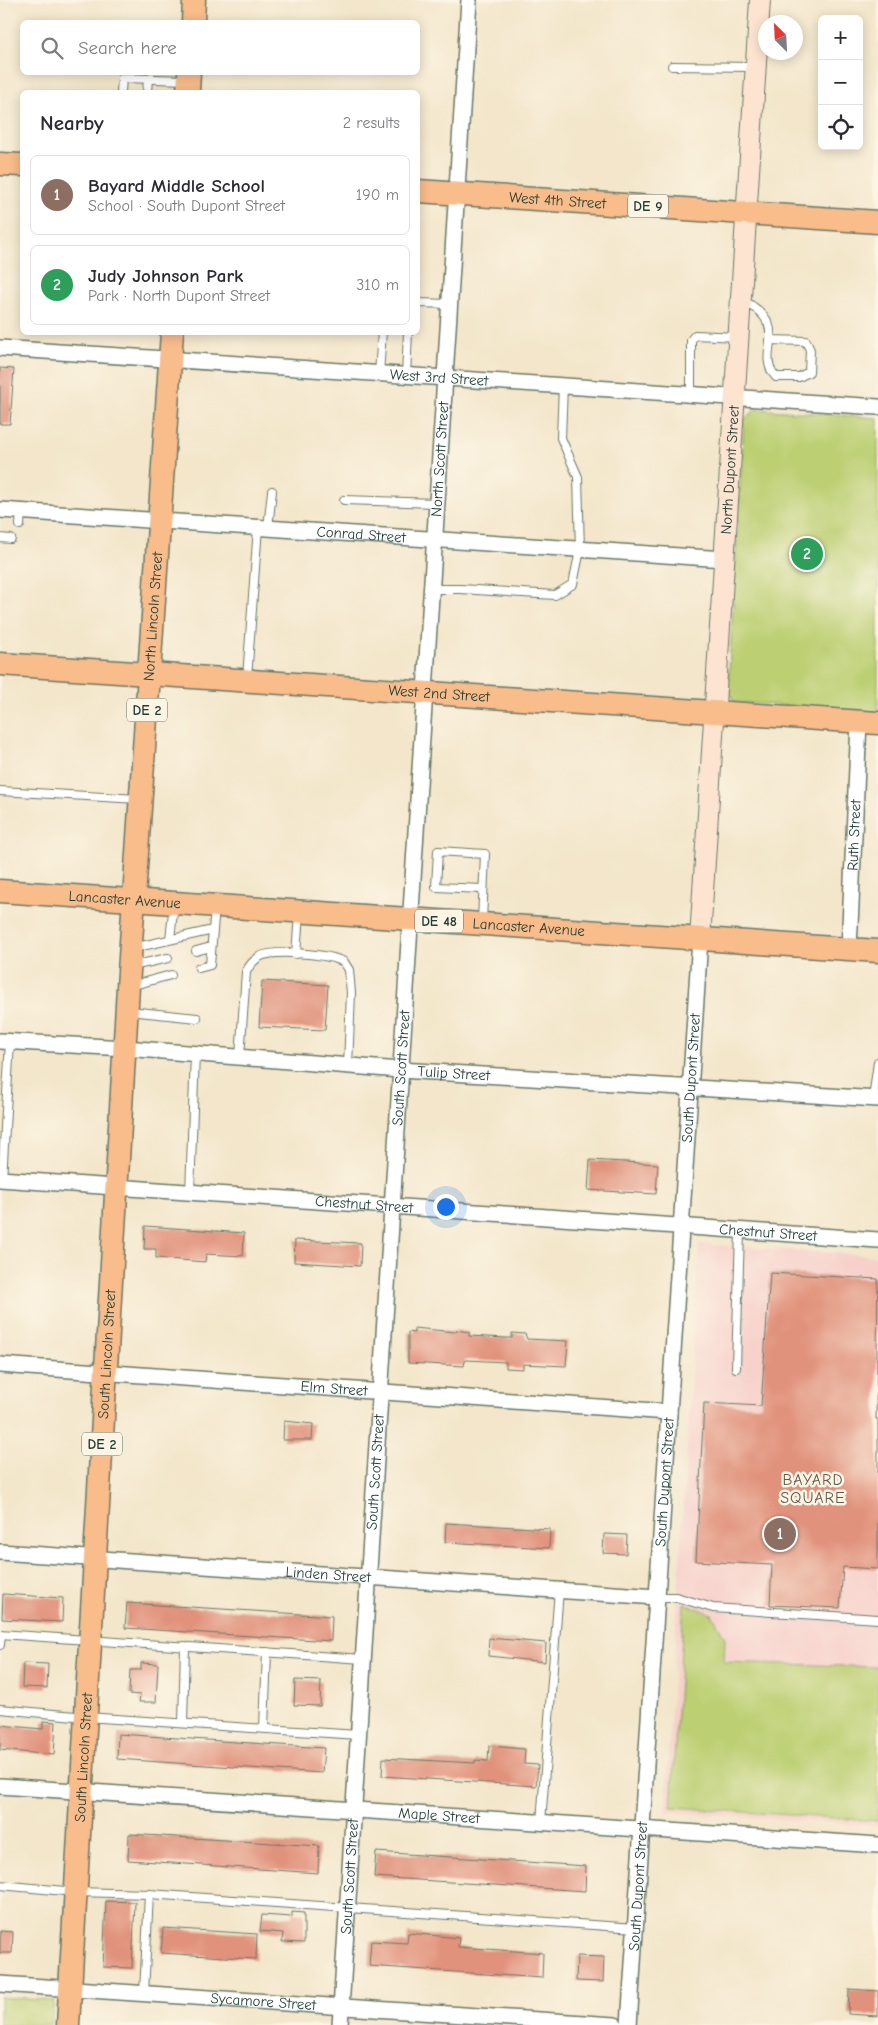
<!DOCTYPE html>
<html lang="en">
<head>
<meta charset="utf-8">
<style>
	:root { --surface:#fff; --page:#f7f7f7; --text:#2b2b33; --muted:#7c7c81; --line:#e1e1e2; --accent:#2563eb }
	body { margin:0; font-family:"Comic Neue",sans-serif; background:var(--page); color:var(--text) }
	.controls { position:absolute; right:15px; top:15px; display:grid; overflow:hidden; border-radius:8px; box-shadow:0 2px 12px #0003 }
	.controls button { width:45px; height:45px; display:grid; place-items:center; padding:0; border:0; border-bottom:1px solid var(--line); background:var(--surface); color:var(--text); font:25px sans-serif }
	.compass { position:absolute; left:758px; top:15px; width:45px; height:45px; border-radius:50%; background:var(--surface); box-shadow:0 2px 12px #0003; rotate:336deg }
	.you { position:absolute; left:445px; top:1206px; width:18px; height:18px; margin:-12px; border:4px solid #fff; border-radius:50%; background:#1a73e8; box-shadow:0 0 0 8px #1a73e833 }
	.badge { display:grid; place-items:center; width:32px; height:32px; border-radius:50%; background:var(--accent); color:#fff; font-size:16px; font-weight:700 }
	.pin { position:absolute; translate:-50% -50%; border:2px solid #fff; box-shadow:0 1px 5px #0006 }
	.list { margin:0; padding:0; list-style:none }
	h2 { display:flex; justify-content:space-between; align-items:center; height:65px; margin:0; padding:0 20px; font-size:21px }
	h2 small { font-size:16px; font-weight:400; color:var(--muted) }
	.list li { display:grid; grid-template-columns:32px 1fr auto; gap:15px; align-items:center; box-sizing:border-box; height:80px; margin:0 10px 10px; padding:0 10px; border:1px solid var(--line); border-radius:8px }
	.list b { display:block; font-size:19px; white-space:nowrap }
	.list p { margin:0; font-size:16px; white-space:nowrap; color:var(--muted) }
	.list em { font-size:16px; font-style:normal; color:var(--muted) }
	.icon { flex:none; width:28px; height:28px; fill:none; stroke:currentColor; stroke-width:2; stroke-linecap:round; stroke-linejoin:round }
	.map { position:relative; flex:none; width:878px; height:2025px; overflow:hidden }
	.search { position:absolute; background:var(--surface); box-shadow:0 2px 12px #0003; left:20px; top:20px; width:400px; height:55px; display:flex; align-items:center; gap:12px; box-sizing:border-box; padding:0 18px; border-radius:8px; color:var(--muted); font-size:19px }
	.panel { position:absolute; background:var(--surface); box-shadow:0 2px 12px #0003; left:20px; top:90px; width:400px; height:245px; border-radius:8px }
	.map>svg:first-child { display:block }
	.built { fill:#f7d0ca }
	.green { fill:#bccf72; stroke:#6e8653 }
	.building { fill:#e1927c }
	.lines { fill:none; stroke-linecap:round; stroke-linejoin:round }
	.lane-casing { stroke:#697868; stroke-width:10 }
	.street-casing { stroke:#697868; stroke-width:18 }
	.secondary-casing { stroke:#697868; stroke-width:22 }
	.primary-casing { stroke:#697868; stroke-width:25 }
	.lane { stroke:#fff; stroke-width:8 }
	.street { stroke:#fff; stroke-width:15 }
	.secondary { stroke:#fde4d1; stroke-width:20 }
	.primary { stroke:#f9bc8b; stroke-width:22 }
	.labels { text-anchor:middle; stroke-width:5; stroke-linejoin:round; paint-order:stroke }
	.shield { fill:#fcf5e5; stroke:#617469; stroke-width:1 }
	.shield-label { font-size:14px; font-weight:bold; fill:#1f3d34 }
	.street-label { font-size:15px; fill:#1f3d34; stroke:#fcf5e5 }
	.neighbourhood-label { font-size:16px; letter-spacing:1px; fill:#635b4d; stroke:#fcf5e5 }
</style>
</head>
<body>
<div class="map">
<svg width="878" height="2025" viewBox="0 0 878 2025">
	<rect width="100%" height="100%" fill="#fcf5e5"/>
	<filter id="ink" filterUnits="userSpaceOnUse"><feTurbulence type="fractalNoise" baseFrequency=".02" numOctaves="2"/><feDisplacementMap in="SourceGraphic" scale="10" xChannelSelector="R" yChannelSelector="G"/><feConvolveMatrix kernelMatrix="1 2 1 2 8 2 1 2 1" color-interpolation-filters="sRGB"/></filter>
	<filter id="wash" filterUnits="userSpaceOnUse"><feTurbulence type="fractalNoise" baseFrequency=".0096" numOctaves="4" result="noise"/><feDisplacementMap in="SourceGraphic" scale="20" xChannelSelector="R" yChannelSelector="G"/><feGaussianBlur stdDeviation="1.12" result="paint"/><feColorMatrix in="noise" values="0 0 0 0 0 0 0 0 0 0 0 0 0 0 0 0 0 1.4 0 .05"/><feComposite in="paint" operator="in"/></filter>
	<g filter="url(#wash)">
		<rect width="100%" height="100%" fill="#f3e6ca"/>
		<path class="built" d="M699 1244 878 1256V1826L665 1812Z"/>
		<g class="green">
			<path d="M757 409 878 418V712L734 702 728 689 744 419Z"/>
			<path d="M684 1603 712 1614 725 1638 724 1662 878 1667V1821L671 1807Z"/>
			<path d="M0 1997 54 2001 51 2025H0Z"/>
		</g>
		<g id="blocks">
			<g class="building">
				<path d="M0 368 14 369 10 424H0Z"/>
				<path d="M262 981 328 985 325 1030 259 1027Z"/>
				<path d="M590 1160 658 1164 656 1194 588 1190Z"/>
				<path d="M145 1226 244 1233 243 1256 206 1254 205 1262 156 1258V1249H144Z"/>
				<path d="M295 1240 361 1243 360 1266 294 1262Z"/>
				<path d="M770 1273 878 1279 876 1419H878V1569L843 1567 840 1608 770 1605 772 1565 696 1561 704 1403 761 1406Z"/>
				<path d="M414 1328 455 1332 456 1330 469 1332V1336L506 1338H512V1333L525 1334 527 1339 568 1341 566 1366 523 1364V1369L506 1368V1362L467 1360 465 1361 464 1366 408 1363V1332L414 1333Z"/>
				<path d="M284 1421 313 1424 312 1440H283Z"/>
				<path d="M446 1523 550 1529 549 1548 445 1542Z"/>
				<path d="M604 1534 627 1535 626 1554 603 1553Z"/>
				<path d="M3 1594 63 1598 62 1622 2 1619Z"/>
				<path d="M127 1603 332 1616 331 1641 125 1628Z"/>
				<path d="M489 1638 546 1643 545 1662 488 1656Z"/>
				<path d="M23 1663 48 1664 47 1688 22 1687Z"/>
				<path d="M141 1663 158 1664 156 1702H139L140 1695 129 1694 130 1670H141Z"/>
				<path d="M295 1680 321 1681 320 1706 294 1705Z"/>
				<path d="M43 1721 56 1722 54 1755 0 1750V1725L43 1729Z"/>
				<path d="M118 1734 324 1748 322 1773 117 1759Z"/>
				<path d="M489 1746 525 1749 524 1764 538 1765 536 1786 382 1776 383 1758 475 1763V1760L488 1761Z"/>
				<path d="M129 1834 319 1846 318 1873 128 1860Z"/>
				<path d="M376 1852 586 1866 585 1891 374 1877Z"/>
				<path d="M106 1901 135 1902 132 1968 103 1967Z"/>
				<path d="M292 1912 304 1913V1943L282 1942 283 1933 260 1931 262 1915 292 1917Z"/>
				<path d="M163 1928 257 1934 256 1959 161 1953Z"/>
				<path d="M0 1931 13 1932 12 1953H0Z"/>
				<path d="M408 1933 459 1938 458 1947 543 1953 542 1978 369 1966 371 1941 407 1943Z"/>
				<path d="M577 1956 604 1957 603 1982 576 1981Z"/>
				<path d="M849 1989 878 1991V2016L848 2014Z"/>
			</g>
		</g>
	</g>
	<g filter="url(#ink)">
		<use href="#blocks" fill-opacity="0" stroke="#697868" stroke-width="1"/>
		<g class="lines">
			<defs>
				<g id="lane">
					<path d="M672 66 755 67"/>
					<path d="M121 92 122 78 187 80"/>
					<path d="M147 92 148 79"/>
					<path d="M742 300C795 327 753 352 776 377H799L809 372 810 350 806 341 770 340"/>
					<path d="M418 303 449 304"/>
					<path d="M379 374 382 332"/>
					<path d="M406 376 408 332"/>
					<path d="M691 395V340L695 335 738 337"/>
					<path d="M344 500 436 503"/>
					<path d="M20 525 21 511"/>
					<path d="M268 528 272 491"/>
					<path d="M0 538 11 539"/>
					<path d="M431 589H460L555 595 573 584 580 550 578 477 561 438 563 386"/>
					<path d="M247 678 258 527"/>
					<path d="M0 791 138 799"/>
					<path d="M482 922 485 854 438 851 436 887 483 889"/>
					<path d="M170 939 174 904"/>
					<path d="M133 948 213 930"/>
					<path d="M196 951 211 947"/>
					<path d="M296 954 299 914"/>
					<path d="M132 966 168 958"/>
					<path d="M199 968 210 965 215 907"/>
					<path d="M130 986 171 975"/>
					<path d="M129 1011 197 1018"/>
					<path d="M240 1057 246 972C249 966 253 961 259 957 273 949 329 954 344 962L349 970 351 993 348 1066"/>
					<path d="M873 1099 878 1062"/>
					<path d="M2 1180 10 1041"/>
					<path d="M190 1193 195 1053"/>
					<path d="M736 1368 740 1231"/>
					<path d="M657 1597H676L713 1608 878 1619"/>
					<path d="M0 1634 363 1659"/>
					<path d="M0 1645 1 1634"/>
					<path d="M0 1709 86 1717 358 1735"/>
					<path d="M183 1723 185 1646"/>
					<path d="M264 1728 267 1652"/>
					<path d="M541 1822 559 1590"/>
					<path d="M0 1885 76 1892 149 1894 636 1928"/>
					<path d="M144 1993 149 1894"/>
				</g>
				<g id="street">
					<path id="s1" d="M0 348 878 407"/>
					<path id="s2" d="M0 510 724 559"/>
					<path id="s3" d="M849 949 859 722"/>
					<path id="s4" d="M0 1041 125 1048 400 1070 878 1099"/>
					<path id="s5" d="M0 1179 878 1240"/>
					<path id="s6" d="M0 1365 669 1412"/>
					<path id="s7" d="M0 1552 657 1597"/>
					<path id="s8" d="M0 1786 878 1845"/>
					<path id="s9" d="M0 1984 615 2025"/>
					<path id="s10" d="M340 2025 469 0"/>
					<path id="s11" d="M629 2025 700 939"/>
				</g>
				<g id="secondary">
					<path id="s12" d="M700 939 760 0"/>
				</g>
				<g id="primary">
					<path d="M193 22 194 0"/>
					<path d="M188 92 189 72"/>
					<path d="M0 164 22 165"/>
					<path id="s13" d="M418 191 878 222"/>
					<path id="s14" d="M0 664 878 723"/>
					<path id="s15" d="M0 891 878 951"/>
					<path id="s16" d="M68 2025 128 987 172 332"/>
				</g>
			</defs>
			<use href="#lane" class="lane-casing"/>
			<use href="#street" class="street-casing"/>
			<use href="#secondary" class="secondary-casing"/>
			<use href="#primary" class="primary-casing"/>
			<use href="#lane" class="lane"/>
			<use href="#street" class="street"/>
			<use href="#secondary" class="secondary"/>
			<use href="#primary" class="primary"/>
		</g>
	</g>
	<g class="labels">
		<g class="shield">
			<rect x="628" y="194.5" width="40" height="23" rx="4"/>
			<rect x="127" y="698.5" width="40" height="23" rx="4"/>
			<rect x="415" y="909.5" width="48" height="23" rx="4"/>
			<rect x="82" y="1432.5" width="40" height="23" rx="4"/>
		</g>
		<g class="shield-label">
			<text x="648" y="211">DE 9</text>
			<text x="147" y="715">DE 2</text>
			<text x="439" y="926">DE 48</text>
			<text x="102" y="1449">DE 2</text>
		</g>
		<g class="street-label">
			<text dy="5" stroke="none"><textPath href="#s13" startOffset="140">West 4th Street</textPath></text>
			<text dy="5" stroke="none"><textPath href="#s1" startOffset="440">West 3rd Street</textPath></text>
			<text dy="5" stroke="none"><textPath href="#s10" startOffset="1569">North Scott Street</textPath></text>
			<text dy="5" stroke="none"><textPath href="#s12" startOffset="470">North Dupont Street</textPath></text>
			<text dy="5" stroke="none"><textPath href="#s2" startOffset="362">Conrad Street</textPath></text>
			<text dy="5" stroke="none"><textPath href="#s16" startOffset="1411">North Lincoln Street</textPath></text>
			<text dy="5" stroke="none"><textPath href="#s14" startOffset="440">West 2nd Street</textPath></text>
			<text dy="5" stroke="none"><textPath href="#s3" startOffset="114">Ruth Street</textPath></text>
			<text dy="5" stroke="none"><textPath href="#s15" startOffset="125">Lancaster Avenue</textPath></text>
			<text dy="5" stroke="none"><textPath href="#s15" startOffset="530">Lancaster Avenue</textPath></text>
			<text dy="5" stroke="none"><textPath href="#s10" startOffset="959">South Scott Street</textPath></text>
			<text dy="5" stroke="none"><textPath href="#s4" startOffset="455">Tulip Street</textPath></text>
			<text dy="5" stroke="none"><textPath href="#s11" startOffset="949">South Dupont Street</textPath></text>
			<text dy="5" stroke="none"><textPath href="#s5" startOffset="365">Chestnut Street</textPath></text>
			<text dy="5" stroke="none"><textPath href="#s5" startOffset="770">Chestnut Street</textPath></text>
			<text dy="5" stroke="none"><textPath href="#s16" startOffset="672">South Lincoln Street</textPath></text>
			<text dy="5" stroke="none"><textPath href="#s6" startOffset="335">Elm Street</textPath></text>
			<text dy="5" stroke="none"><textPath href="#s10" startOffset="554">South Scott Street</textPath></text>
			<text dy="5" stroke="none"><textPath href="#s11" startOffset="544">South Dupont Street</textPath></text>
			<text dy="5" stroke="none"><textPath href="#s7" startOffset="329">Linden Street</textPath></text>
			<text dy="5" stroke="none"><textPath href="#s16" startOffset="268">South Lincoln Street</textPath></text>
			<text dy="5" stroke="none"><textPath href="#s8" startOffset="440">Maple Street</textPath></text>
			<text dy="5" stroke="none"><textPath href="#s10" startOffset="149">South Scott Street</textPath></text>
			<text dy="5" stroke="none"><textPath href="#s11" startOffset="139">South Dupont Street</textPath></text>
			<text dy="5" stroke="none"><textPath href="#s9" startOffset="264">Sycamore Street</textPath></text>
		</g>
		<g class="neighbourhood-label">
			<text x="813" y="1485">BAYARD<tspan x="813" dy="18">SQUARE</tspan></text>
		</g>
	</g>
</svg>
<div class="controls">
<button>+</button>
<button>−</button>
<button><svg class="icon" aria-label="locate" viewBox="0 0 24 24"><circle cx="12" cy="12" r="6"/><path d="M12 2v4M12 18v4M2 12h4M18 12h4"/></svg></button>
</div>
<svg class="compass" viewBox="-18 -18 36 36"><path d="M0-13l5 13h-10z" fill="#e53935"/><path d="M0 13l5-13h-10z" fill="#7c7c81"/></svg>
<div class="you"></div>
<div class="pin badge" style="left:780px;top:1534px;background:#8d6e63">1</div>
<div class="pin badge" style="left:807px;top:554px;background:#2e9e5b">2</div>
<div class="search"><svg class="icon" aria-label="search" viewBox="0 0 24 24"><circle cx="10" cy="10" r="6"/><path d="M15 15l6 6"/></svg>Search here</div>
<section class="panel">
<h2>Nearby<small>2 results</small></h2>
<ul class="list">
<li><span class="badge" style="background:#8d6e63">1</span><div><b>Bayard Middle School</b><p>School · South Dupont Street</p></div><em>190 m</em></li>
<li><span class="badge" style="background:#2e9e5b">2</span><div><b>Judy Johnson Park</b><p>Park · North Dupont Street</p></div><em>310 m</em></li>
</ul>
</section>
</div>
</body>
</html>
